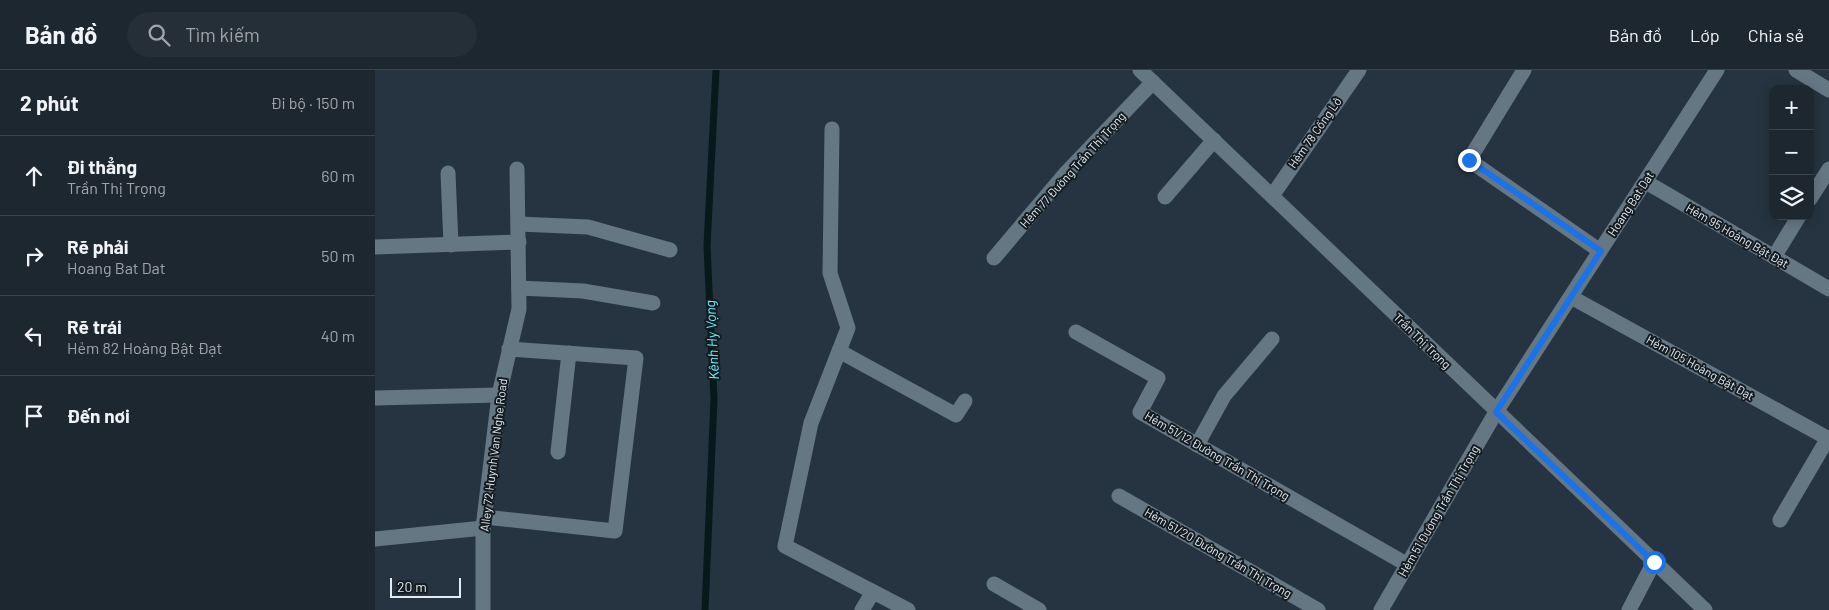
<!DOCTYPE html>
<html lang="vi">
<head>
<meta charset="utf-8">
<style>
	:root { --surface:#1c2730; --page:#252f38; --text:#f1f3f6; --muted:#a0a5ab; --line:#3a444c }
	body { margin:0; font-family:Barlow,sans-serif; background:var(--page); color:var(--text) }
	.controls { position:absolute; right:15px; top:15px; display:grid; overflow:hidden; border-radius:10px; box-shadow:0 2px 12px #0003 }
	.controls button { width:45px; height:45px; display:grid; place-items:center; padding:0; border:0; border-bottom:1px solid var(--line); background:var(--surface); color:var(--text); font:25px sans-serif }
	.scale { position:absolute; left:15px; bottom:12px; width:71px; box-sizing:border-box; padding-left:5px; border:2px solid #e2ebf3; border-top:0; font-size:14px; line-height:18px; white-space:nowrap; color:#e2ebf3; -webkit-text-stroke:4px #141b20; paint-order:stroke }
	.stop { position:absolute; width:15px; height:15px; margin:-11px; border:4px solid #1a73e8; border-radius:50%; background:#fff }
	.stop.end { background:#1a73e8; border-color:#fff; box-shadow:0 1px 5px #0008 }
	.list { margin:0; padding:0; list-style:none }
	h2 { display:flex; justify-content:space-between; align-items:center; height:65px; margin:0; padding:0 20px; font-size:21px }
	h2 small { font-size:16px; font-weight:400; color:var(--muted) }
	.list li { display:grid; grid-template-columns:32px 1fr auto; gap:15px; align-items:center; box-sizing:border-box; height:80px; padding:0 20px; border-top:1px solid var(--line) }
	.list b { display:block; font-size:19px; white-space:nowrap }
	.list p { margin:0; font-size:16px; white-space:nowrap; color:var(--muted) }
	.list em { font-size:16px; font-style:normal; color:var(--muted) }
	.icon { flex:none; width:28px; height:28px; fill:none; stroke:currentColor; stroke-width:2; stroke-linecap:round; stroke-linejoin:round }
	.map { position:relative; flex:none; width:1454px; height:540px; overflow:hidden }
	header { display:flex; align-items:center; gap:30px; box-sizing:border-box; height:70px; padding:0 25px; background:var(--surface); border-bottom:1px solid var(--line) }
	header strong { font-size:24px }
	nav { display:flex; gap:28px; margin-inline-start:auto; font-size:18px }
	.search { width:350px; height:45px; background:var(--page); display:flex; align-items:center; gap:12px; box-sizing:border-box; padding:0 18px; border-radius:28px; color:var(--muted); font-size:19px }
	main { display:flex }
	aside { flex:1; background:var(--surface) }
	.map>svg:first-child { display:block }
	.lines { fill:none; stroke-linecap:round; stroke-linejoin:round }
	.stream { stroke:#07191b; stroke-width:7 }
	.minor { stroke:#667784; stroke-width:15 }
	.route { stroke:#1a73e8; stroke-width:6 }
	.labels { text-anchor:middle; stroke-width:4; stroke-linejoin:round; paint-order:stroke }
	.street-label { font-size:12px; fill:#e2ebf3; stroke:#141b20 }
	.water-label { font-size:14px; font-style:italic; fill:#67f4ff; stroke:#141b20 }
</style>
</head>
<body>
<header>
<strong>Bản đồ</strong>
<div class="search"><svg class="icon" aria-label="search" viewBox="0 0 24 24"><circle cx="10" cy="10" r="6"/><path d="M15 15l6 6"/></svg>Tìm kiếm</div>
<nav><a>Bản đồ</a><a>Lớp</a><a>Chia sẻ</a></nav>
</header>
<main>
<aside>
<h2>2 phút<small>Đi bộ · 150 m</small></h2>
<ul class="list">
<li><svg class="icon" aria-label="ahead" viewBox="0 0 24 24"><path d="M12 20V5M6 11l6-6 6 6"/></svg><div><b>Đi thẳng</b><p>Trần Thị Trọng</p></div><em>60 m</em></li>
<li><svg class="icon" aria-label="right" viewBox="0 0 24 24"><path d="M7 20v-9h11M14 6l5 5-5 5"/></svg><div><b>Rẽ phải</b><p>Hoang Bat Dat</p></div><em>50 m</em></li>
<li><svg class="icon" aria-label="left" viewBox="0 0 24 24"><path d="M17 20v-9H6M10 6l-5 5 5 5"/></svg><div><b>Rẽ trái</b><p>Hẻm 82 Hoàng Bật Đạt</p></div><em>40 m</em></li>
<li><svg class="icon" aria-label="arrive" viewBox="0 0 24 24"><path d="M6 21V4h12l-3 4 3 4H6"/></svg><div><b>Đến nơi</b></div></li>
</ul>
</aside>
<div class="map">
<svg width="1454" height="540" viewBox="0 0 1454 540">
	<rect width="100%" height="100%" fill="#253440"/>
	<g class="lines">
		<path class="stream" d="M330 540 339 329 332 176 341 0"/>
		<g class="minor">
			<path d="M765 0 1330 540"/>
			<path d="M1149 0 1094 90 1225 181"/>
			<path d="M1421 0 1454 20"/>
			<path d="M457 59 455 203 473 258 436 353 410 476 533 540"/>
			<path d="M73 103 76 175"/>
			<path d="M1271 112 1454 219"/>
			<path d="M897 126 984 0"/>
			<path d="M790 127 839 70"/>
			<path d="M1435 129 1454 99"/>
			<path d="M144 154 213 157 295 180"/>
			<path d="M0 177 144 172"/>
			<path d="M1399 187 1424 146"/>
			<path d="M619 188 690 104 778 12"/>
			<path d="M144 218 208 221 278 233"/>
			<path d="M1196 227 1454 369"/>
			<path d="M701 262 783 308 765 342 1033 495"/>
			<path d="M464 281 581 345 590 331"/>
			<path d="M0 328 124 325"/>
			<path d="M822 375 849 326 897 269"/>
			<path d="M183 382 194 283"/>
			<path d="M744 426 943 540"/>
			<path d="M110 447 240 461 261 288 134 279"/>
			<path d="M1405 450 1453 368"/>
			<path d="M0 469 108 458"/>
			<path d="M619 514 664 540"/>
			<path d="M108 540V458L124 325 144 239 142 99"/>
			<path d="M487 540 498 522"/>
			<path d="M1006 540 1121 342 1342 0"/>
			<path d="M1254 540 1279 492"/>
		</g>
	</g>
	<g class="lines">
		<path class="route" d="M1094 90 1226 181 1121 342 1279 492"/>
	</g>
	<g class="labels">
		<g class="street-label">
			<text transform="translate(940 63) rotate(-55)" y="4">Hẻm 78 Cống Lở</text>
			<text transform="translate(698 100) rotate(-48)" y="4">Hẻm 77 Đường Trần Thị Trọng</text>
			<text transform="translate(1256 134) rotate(-57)" y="4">Hoang Bat Dat</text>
			<text transform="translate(1362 166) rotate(30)" y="4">Hẻm 95 Hoàng Bật Đạt</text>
			<text transform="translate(1047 271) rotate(44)" y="4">Trần Thị Trọng</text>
			<text transform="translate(1325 298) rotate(29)" y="4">Hẻm 105 Hoàng Bật Đạt</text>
			<text transform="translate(119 385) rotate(-83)" y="4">Alley 72 Huynh Van Nghe Road</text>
			<text transform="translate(842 386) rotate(30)" y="4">Hẻm 51/12 Đường Trần Thị Trọng</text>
			<text transform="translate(1064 441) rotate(-60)" y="4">Hẻm 51 Đường Trần Thị Trọng</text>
			<text transform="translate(843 483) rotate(30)" y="4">Hẻm 51/20 Đường Trần Thị Trọng</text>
		</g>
		<g class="water-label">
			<text transform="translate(337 270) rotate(-93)" y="5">Kênh Hy Vọng</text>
		</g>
	</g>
</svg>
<div class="controls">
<button>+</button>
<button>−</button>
<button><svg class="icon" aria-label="layers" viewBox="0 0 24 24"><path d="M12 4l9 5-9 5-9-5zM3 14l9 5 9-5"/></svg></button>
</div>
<div class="scale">20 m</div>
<div class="stop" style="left:1279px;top:492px"></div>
<div class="stop end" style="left:1094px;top:90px"></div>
</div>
</main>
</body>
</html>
